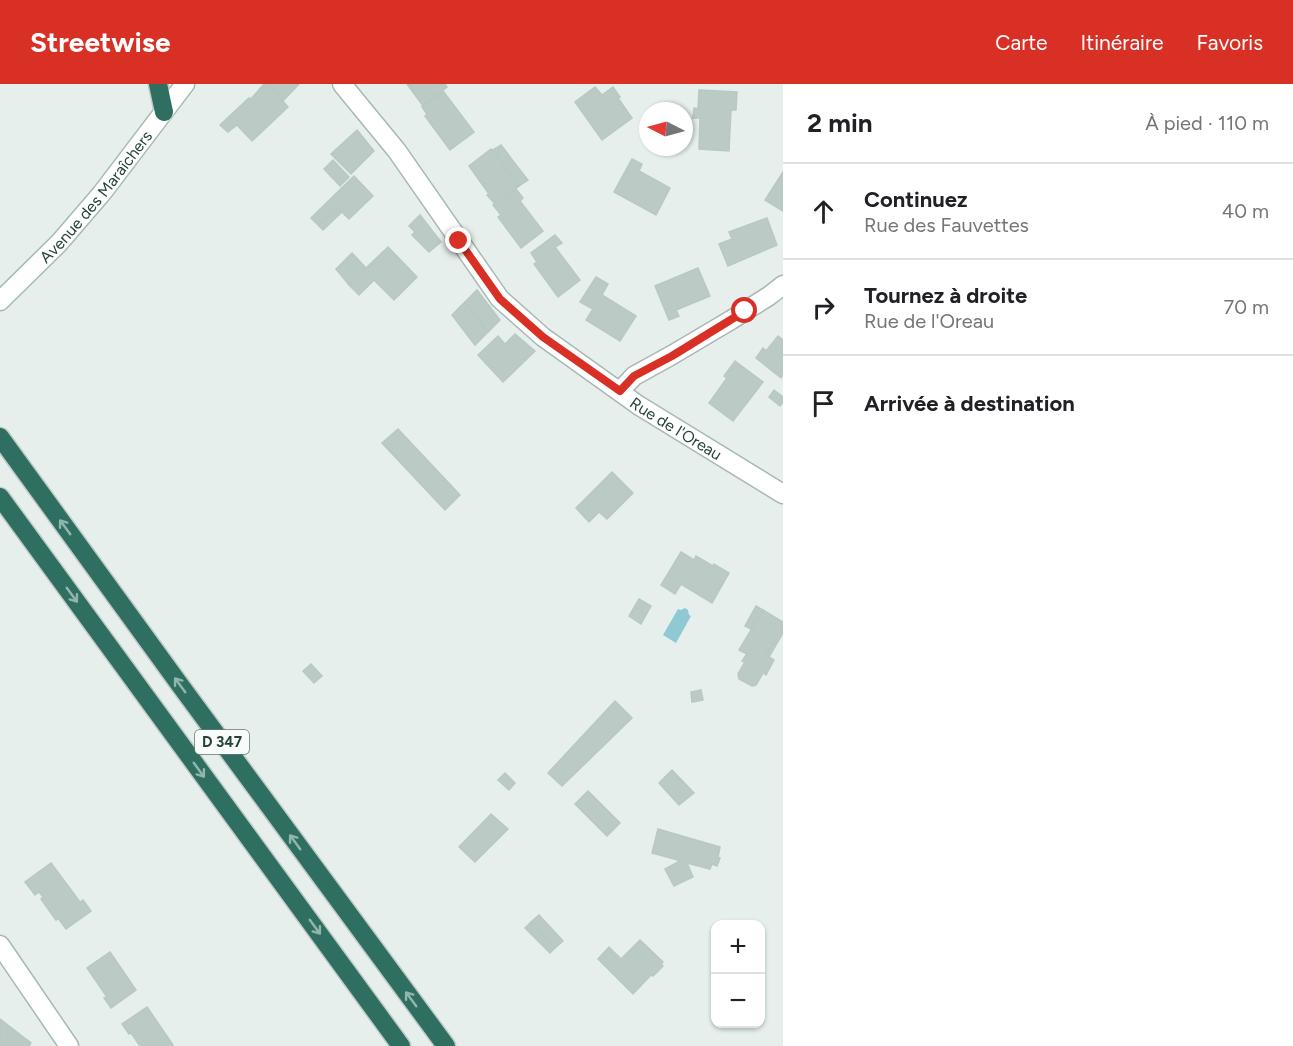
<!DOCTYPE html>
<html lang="fr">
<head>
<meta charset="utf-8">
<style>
	:root { --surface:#fff; --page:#f6f6f6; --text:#202124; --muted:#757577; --line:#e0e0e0; --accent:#d93025 }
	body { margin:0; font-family:Figtree,sans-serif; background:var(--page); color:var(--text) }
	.controls { position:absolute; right:18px; bottom:18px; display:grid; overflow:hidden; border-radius:12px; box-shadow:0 2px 4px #0004 }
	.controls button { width:54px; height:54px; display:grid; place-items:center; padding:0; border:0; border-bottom:2px solid var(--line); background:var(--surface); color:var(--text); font:30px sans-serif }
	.compass { position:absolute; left:639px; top:18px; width:54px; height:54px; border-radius:50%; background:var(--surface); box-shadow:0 2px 4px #0004; rotate:276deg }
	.stop { position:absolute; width:18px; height:18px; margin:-14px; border:4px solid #d93025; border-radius:50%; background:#fff }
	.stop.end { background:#d93025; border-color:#fff; box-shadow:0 2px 6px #0008 }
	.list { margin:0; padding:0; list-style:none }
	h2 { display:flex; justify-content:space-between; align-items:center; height:78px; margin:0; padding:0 24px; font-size:26px }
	h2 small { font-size:20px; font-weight:400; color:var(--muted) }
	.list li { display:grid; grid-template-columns:39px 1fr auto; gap:18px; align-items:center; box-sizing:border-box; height:96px; padding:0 24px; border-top:2px solid var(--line) }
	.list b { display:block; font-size:22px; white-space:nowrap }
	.list p { margin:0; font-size:20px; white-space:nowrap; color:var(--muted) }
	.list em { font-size:20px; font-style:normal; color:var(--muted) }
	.icon { flex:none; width:33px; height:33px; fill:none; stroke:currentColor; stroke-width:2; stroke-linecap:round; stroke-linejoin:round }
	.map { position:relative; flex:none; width:783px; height:962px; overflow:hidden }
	header { display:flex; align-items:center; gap:36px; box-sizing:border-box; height:84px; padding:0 30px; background:var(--accent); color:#fff }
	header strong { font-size:28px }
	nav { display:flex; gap:33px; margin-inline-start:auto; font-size:21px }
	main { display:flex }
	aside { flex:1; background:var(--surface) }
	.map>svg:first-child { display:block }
	.water { fill:#8ec9d4 }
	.building { fill:#bbcac4; stroke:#b8c9c2; stroke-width:1.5 }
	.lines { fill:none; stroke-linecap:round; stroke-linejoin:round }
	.street-casing { stroke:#a8b8b2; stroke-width:21 }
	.secondary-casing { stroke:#a4bbb3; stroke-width:21 }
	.highway-casing { stroke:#c2cac8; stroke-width:21 }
	.street { stroke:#fff; stroke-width:18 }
	.secondary { stroke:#fff; stroke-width:18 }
	.highway { stroke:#2f6f62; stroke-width:18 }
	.oneway { stroke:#93b5ae }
	.route { stroke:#d93025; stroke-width:8 }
	.labels { text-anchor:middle; stroke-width:4.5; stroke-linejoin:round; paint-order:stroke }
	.shield { fill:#f7fbf9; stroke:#637a73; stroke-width:1.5 }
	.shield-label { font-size:15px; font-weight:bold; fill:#24423a }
	.street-label { font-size:16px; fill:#24423a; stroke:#f7fbf9 }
</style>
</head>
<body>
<header>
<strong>Streetwise</strong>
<nav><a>Carte</a><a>Itinéraire</a><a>Favoris</a></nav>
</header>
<main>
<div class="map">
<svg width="783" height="962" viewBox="0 0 783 962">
	<rect width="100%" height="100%" fill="#e6efeb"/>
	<path class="water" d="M685 524 688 526 689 531 691 532 676 559 663 551 678 525 681 526Z"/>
	<g class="building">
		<path d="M264 0H268L288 23 252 57 237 41 228 48 220 41 249 14 251 15Z"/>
		<path d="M268 0H299L283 17Z"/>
		<path d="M407 0H445L447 3 423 22Z"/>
		<path d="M595 3 602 11 613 3 620 13 618 14 632 34 602 56 575 18Z"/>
		<path d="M699 6 737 8 736 26H731L729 67 699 65 700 34H693L694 24 698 25Z"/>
		<path d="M443 7 474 48 450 66 425 32 427 30 422 23Z"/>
		<path d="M357 46 374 67 351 90 331 70Z"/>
		<path d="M501 61 520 86 511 92 493 66Z"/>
		<path d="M491 65 519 102 495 120 487 111 489 110 469 82Z"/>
		<path d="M632 75 642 80 639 87 670 104 656 131 614 108Z"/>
		<path d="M333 76 349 93 340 102 324 85Z"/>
		<path d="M520 86 528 96 519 102 511 92Z"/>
		<path d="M783 88V127L765 116Z"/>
		<path d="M354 92 373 112 349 135 338 124 319 142 311 134Z"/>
		<path d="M516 105 523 114 520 117 543 147 521 164 498 133 501 131 493 121Z"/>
		<path d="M338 124 342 128 323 146 319 142Z"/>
		<path d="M420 131 441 158 429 168 412 151 415 148 409 142Z"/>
		<path d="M767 134 777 161 728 182 719 160 732 155 729 148Z"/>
		<path d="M555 151 562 159 555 163 580 196 558 213 534 180 537 178 531 169Z"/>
		<path d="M388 163 417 193 394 216 364 186Z"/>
		<path d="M352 169 366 184 349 201 336 185Z"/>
		<path d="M698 184 710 212 676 226 679 232 669 236 655 202Z"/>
		<path d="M364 186 374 196 359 211 349 201Z"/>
		<path d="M596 193 608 200 602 211 636 232 620 257 586 236 593 225 580 218Z"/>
		<path d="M477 206 500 236 488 248 465 218Z"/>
		<path d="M465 218 488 248 475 261 452 231Z"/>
		<path d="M515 250 535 267 503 298 478 271 498 252 505 260Z"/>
		<path d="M778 252 783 256V291L781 294 756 274 763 264 766 267Z"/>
		<path d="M735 277 763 298 733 337 709 319 727 294 724 292Z"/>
		<path d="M774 306 783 313V318L780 322 769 313Z"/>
		<path d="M398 345 460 411 445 426 382 359Z"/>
		<path d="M612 388 633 409 607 435 599 428 589 438 576 424Z"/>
		<path d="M681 468 694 476 696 472 713 482 714 480 729 489 712 519 681 500 675 510 661 501Z"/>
		<path d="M639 515 651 522 641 540 629 532Z"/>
		<path d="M756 522 763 526 751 545 745 542Z"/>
		<path d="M763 526 783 538V542L766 571 774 576 766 591 763 589 756 601 752 602 739 595 738 590 745 578 742 577 747 570 739 566Z"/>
		<path d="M783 542V549L769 573 766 571Z"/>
		<path d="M311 580 322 592 314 599 303 587Z"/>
		<path d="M701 606 703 616 692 618 691 608Z"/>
		<path d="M615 617 632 634 562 702 548 689Z"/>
		<path d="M672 686 694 709 679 721 659 699Z"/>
		<path d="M505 689 515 699 509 706 498 696Z"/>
		<path d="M588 707 620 739 607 752 575 720Z"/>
		<path d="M491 730 508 745 475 778 459 763Z"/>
		<path d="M658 745 720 763 718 773 720 774 717 782 712 780 710 785 687 779 693 793 674 802 665 785 678 778V776L652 769Z"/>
		<path d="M51 779 80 818 83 816 91 827 66 845 58 834 56 836 41 815 43 813 39 808 35 811 25 798Z"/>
		<path d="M539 831 563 857 555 864 531 838Z"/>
		<path d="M531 838 555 864 550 869 525 844Z"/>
		<path d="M640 856 663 878 661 880 663 882 653 892 651 891 633 910 598 875 609 863 621 875Z"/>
		<path d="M110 868 136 906 111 924 104 914 107 913 87 884Z"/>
		<path d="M147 923 173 961 172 962H140L131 949 129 950 122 940Z"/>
		<path d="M0 935 31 959 29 962H0Z"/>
	</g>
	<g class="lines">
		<defs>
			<g id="street">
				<path id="s1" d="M342 0 397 67 500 215 543 253 638 321 783 410"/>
				<path d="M620 307 634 292 672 271 731 236 769 212 783 201"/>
				<path d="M0 861 69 962"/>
			</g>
			<g id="secondary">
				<path id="s2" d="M0 217 59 159 102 109 185 0"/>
			</g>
			<g id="highway">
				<path d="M158 0 164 28"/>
				<path d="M0 353 180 601 446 962"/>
				<path d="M0 413 401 962"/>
			</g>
		</defs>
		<use href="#street" class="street-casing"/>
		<use href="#secondary" class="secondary-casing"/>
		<use href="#highway" class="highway-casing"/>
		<use href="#street" class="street"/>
		<use href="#secondary" class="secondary"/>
		<use href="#highway" class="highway"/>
	</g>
	<defs><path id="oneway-shaft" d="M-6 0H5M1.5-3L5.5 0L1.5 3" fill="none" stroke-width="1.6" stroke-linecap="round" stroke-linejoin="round" transform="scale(1.5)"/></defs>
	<g class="oneway">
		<use href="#oneway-shaft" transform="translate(65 443) rotate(-126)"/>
		<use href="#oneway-shaft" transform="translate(72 511) rotate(54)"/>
		<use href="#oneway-shaft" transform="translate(180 601) rotate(-126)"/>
		<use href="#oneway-shaft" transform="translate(199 686) rotate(54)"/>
		<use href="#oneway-shaft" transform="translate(295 758) rotate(-126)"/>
		<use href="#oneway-shaft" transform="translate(315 843) rotate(54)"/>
		<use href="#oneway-shaft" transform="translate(411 915) rotate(-126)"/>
	</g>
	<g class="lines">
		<path class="route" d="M459 157 500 215 543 253 620 307 634 292 672 272 745 227"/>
	</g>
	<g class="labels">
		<rect class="shield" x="195" y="646" width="54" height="24" rx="4.5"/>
		<g class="shield-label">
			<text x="222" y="663">D 347</text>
		</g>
		<g class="street-label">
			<text dy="6" stroke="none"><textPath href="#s2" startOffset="142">Avenue des Maraîchers</textPath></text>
			<text dy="6" stroke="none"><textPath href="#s1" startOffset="486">Rue de l'Oreau</textPath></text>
		</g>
	</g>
</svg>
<div class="controls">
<button>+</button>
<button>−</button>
</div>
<svg class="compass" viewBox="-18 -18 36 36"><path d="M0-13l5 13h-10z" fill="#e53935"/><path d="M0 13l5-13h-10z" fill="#757577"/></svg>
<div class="stop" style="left:745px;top:227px"></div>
<div class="stop end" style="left:459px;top:157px"></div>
</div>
<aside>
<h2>2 min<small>À pied · 110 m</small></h2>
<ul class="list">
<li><svg class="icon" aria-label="ahead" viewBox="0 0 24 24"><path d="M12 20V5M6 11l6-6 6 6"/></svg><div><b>Continuez</b><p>Rue des Fauvettes</p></div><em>40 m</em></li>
<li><svg class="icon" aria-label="right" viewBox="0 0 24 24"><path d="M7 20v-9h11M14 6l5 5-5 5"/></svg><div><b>Tournez à droite</b><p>Rue de l'Oreau</p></div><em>70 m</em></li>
<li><svg class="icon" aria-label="arrive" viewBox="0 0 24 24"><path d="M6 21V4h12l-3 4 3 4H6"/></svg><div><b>Arrivée à destination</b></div></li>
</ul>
</aside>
</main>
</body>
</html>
